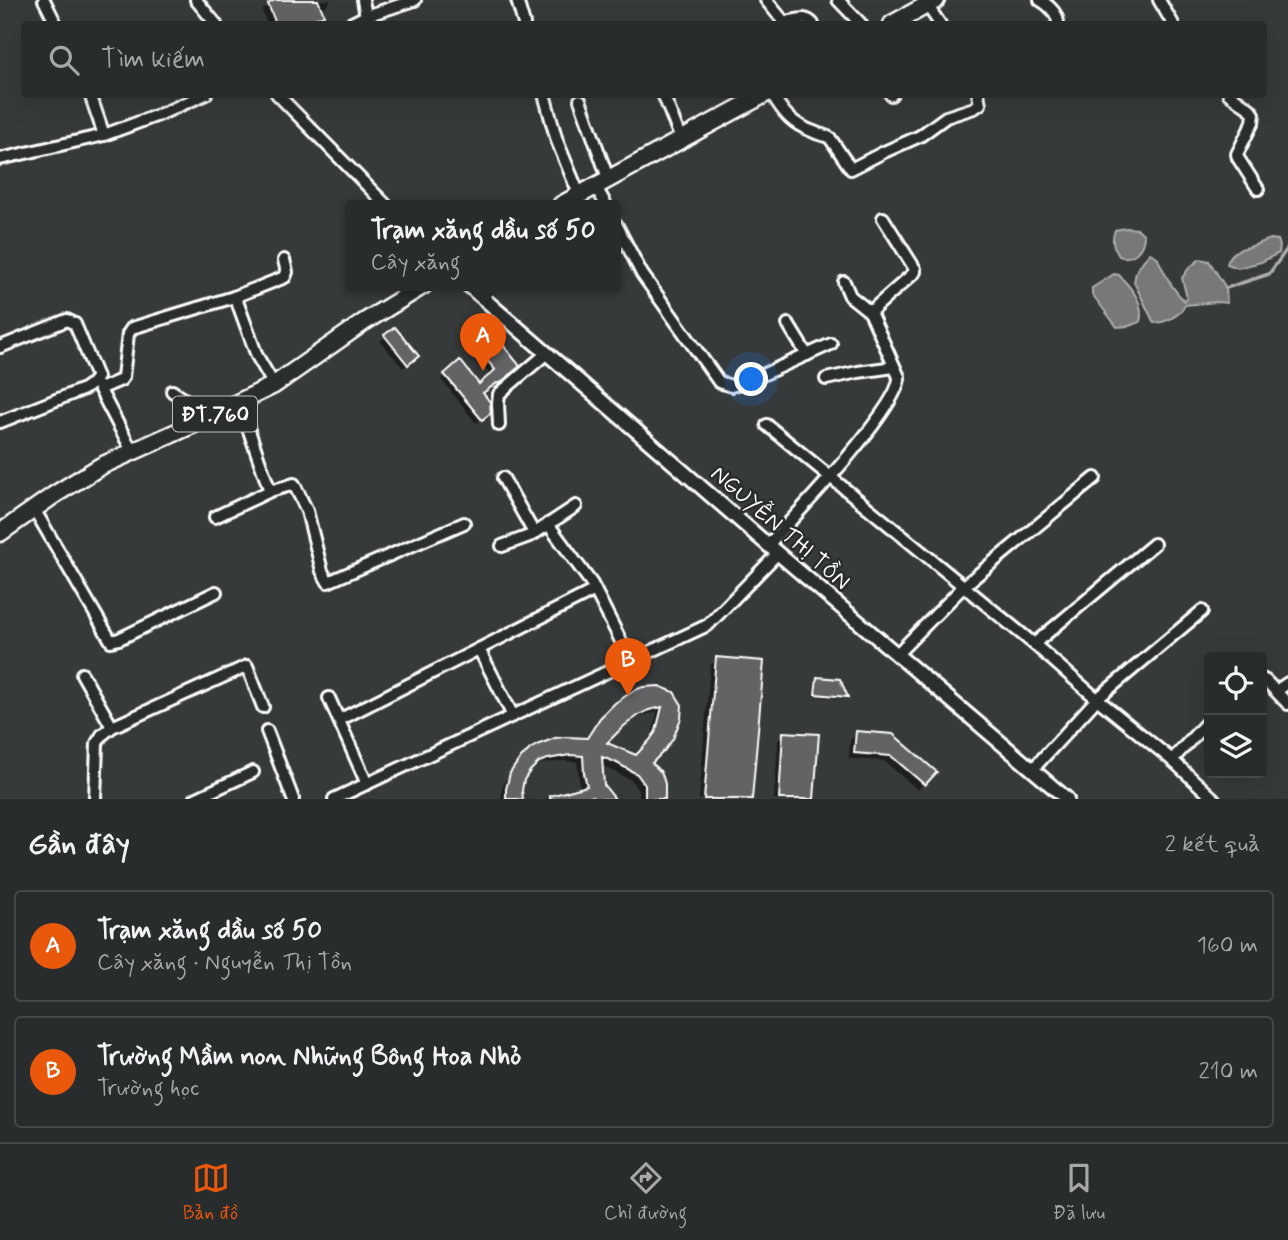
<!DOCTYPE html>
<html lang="vi">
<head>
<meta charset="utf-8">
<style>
	:root { --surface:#292c2c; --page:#313434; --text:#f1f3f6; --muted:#a5a7a9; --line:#454848; --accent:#ea580c }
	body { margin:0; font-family:Mynerve,sans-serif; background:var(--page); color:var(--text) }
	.controls { position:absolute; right:21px; bottom:21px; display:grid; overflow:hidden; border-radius:7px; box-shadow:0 7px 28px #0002 }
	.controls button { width:63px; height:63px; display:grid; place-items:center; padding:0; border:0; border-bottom:2px solid var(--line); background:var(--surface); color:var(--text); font:35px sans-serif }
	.you { position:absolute; left:752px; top:380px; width:24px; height:24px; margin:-18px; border:5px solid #fff; border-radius:50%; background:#1a73e8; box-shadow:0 0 0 10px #1a73e833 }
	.badge { display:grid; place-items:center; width:46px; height:46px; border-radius:50%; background:var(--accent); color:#fff; font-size:23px; font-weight:700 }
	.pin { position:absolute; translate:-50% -58px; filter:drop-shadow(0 2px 4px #0008) }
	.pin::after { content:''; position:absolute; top:37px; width:24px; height:21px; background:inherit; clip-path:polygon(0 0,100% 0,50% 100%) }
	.popup { position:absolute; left:345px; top:200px; width:276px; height:91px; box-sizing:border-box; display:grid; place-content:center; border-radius:7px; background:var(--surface); filter:drop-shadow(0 2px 5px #0005); font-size:23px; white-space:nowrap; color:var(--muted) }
	.popup b { font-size:26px; color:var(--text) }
	.popup::after { content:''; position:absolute; left:50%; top:100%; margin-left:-14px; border:14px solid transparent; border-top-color:var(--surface) }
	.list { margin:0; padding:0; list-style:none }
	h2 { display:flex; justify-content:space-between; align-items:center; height:91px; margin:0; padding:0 28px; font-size:30px }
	h2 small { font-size:23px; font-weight:400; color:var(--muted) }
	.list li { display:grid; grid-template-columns:46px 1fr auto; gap:21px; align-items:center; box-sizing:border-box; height:112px; margin:0 14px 14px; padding:0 14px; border:2px solid var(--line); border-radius:7px }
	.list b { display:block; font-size:26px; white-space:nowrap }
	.list p { margin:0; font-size:23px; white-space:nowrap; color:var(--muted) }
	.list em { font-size:23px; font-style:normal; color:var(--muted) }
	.icon { flex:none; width:38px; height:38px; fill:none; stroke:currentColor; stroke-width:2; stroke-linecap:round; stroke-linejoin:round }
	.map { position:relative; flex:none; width:1288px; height:799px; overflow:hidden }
	.search { position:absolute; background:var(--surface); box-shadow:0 7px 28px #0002; left:21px; right:21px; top:21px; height:77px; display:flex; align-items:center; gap:18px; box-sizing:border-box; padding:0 24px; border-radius:7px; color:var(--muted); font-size:26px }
	.sheet { height:343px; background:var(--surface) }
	nav { display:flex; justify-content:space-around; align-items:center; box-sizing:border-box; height:98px; border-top:2px solid var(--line); background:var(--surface); font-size:19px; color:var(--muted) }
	nav a { display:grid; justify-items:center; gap:4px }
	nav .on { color:var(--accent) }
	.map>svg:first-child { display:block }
	.water { fill:#767879; stroke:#adaeaf; stroke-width:2 }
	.shadow { fill:#0007; fill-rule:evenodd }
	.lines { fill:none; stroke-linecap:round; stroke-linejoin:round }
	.stream { stroke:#adaeaf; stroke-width:3.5 }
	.building { fill:#636465; stroke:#fff; stroke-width:2; fill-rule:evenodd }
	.minor-casing { stroke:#fff; stroke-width:16 }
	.tertiary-casing { stroke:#fff; stroke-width:18 }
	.primary-casing { stroke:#fff; stroke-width:21 }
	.minor { stroke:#2a2d2e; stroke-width:10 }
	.tertiary { stroke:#2a2d2e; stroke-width:12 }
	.primary { stroke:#2a2d2e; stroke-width:16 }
	.labels { text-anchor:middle; stroke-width:5; stroke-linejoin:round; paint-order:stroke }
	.shield { fill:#2a2d2e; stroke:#bfc0c0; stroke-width:2 }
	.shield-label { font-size:21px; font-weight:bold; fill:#fff }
	.street-label { font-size:23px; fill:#fff; stroke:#2a2d2e }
</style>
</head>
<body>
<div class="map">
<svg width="1288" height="799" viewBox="0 0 1288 799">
	<rect width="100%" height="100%" fill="#373a3b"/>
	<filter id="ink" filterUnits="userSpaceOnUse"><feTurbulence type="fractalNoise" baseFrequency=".0143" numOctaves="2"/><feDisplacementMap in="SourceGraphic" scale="14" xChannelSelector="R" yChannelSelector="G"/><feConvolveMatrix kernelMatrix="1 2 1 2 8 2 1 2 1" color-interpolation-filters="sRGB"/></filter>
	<g filter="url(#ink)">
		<g class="water">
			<path d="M1126 228 1138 229 1144 235C1144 249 1133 261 1119 256 1113 246 1111 241 1115 230Z"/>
			<path d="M1271 239 1278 240 1280 246 1279 253 1261 262 1238 268 1227 264C1231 251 1237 250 1249 247 1256 245 1264 241 1271 239Z"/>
			<path d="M1150 253 1157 257C1164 272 1172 290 1185 301L1187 298 1182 278 1189 268 1200 259 1209 261 1226 288 1227 303 1217 302 1185 305C1180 316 1165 323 1154 323L1134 282 1136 272 1143 261Z"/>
			<path d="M1114 274 1119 275C1132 289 1145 303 1140 322L1129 326 1117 327 1092 294V288Z"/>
		</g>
		<g class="shadow">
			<path d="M274 0H330V2L324 8 320 9 322 15 315 21 316 24H267L262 11 269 5 275 2Z"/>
			<path d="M395 329 412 360 403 368 380 341Z"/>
			<path d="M487 360 513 370 493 387 492 386 482 394 484 417 476 423 441 379 460 362 479 387 492 375 483 365Z"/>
			<path d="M717 659 750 799H699L710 666Z"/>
			<path d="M817 679 846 696 844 699 813 696 815 681Z"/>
			<path d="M673 693 649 763 663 799H639V792L631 780 601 765 602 785 615 799H545L580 790 577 762 562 761 540 764 531 768 521 784V797L529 799H501L502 789 505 780 507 781 520 761 585 740 594 726 617 704ZM657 712 652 736 644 749 636 757 604 744 616 731 631 720 641 716Z"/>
			<path d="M857 733 934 772 918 790 884 761 849 759 850 740Z"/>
			<path d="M784 734 813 799H774L778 740Z"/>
		</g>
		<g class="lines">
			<path class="stream" d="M1226 288 1269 274 1287 249 1288 246"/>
		</g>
		<g class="building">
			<path d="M275 0H318L324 15 316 18 318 24H276L268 4Z"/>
			<path d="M395 327 419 356 408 365 384 335Z"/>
			<path d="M503 345 520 366 499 384 497 383 483 393 490 402 491 413 482 420 444 374 460 360 479 384 495 370 486 359Z"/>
			<path d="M716 657 764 661 752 799H704Z"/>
			<path d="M817 677 840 679 848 697 815 694Z"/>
			<path d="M659 686 674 692 682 705 681 718 673 739 664 751 652 763 661 772 663 777 665 784V799H645V785L637 774 615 762 602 757 604 785 615 799H594L593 796 586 799H550V796L587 786 584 773 583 756 570 755 548 759 539 762 530 771 524 780 522 790 523 799H506V789L510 773 519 760 530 749 537 745 555 738 566 737 587 738 600 718 615 703 635 690 643 687ZM662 707 656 731 650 740 636 755 607 743 624 726 639 715 649 710Z"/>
			<path d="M856 731 893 734 937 772 925 785 891 756 854 753Z"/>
			<path d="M783 732 819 734 814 799H779Z"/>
		</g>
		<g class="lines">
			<defs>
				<g id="minor">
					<path d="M44 0 56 24"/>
					<path d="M196 0 216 24"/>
					<path d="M517 0 524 24"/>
					<path d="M766 0 784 22C795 22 804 14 813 24"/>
					<path d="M838 0 861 24"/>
					<path d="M1040 0C1050 6 1058 13 1058 24"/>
					<path d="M1159 0 1173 24"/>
					<path d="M927 5 940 24"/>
					<path d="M366 16 415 0"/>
					<path d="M350 24 366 16 363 0"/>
					<path d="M90 94 104 135"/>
					<path d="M277 94 386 205"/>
					<path d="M544 94 557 141 579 194"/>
					<path d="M663 94 681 139"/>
					<path d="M772 94C784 114 792 124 814 132 820 135 825 135 830 138L851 169 884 152 920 136 946 117 974 108 980 104 978 94"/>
					<path d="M1229 94 1250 109 1254 114 1253 122 1237 154 1238 158 1258 189"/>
					<path d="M891 95 892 94"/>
					<path d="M580 100 608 178"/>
					<path d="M0 159 104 135 161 114 206 94"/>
					<path d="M595 185 606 205"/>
					<path d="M616 224 642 274 719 382 731 386 751 380 831 344"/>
					<path d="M844 282 850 296 870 312"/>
					<path d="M234 297 285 277 287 272 284 260"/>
					<path d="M788 324 807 355"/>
					<path d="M0 347 67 320 75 324 97 377 91 384 84 389 0 422"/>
					<path d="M826 379 858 372 894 367"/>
					<path d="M98 386 132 451"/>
					<path d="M100 389 121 380 123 377 128 334 132 328 234 297 238 304 257 356 274 385"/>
					<path d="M172 391 193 405 200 421"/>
					<path d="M239 402 270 491"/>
					<path d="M499 425 498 403 499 394 547 353"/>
					<path d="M767 425 1034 644 1097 699 1172 760 1214 799"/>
					<path d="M503 478 534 533"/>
					<path d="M34 509 111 641 119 639 216 592"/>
					<path d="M215 517 270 491 294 484 307 511 322 571 328 582 464 523"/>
					<path d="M548 524 592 584 631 661"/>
					<path d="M768 545C793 518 900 407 899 377L870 312 915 272V269L883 218"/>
					<path d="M502 546 532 535 576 506"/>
					<path d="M1034 644 1154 544"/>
					<path d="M479 649 513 716"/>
					<path d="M897 654 964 586 1095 478"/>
					<path d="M82 674 112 727"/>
					<path d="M1262 679 1266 681 1288 704"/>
					<path d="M1276 691 1288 683"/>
					<path d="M329 698 367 784"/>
					<path d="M339 720 595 590"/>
					<path d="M267 731 293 799"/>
					<path d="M1172 760 1209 720"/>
					<path d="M1032 770 1097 699 1202 611"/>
					<path d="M95 799 97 743 102 735 112 727 247 666 263 707"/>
					<path d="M195 799 253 772"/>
					<path d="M334 799 708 625 778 553"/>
				</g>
				<path id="tertiary" d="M468 285 768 545 1067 799"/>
				<g id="primary">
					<path d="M892 24 936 0"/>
					<path d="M561 205 765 94"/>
					<path d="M0 533 54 495 101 466 190 426 274 385 364 322 424 285"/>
				</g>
			</defs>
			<use href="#minor" class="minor-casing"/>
			<use href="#tertiary" class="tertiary-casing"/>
			<use href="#primary" class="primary-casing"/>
			<use href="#minor" class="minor"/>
			<use href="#tertiary" class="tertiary"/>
			<use href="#primary" class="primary"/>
		</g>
	</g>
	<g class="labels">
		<rect class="shield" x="173" y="396.5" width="84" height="35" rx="5"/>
		<g class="shield-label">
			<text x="215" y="421">ĐT.760</text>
		</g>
		<g class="street-label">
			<text transform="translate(781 527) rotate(41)" y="8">NGUYỄN THỊ TỒN</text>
		</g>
	</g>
</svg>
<div class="controls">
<button><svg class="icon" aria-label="locate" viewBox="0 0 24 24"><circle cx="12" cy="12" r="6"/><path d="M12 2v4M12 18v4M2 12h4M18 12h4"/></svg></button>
<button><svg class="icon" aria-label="layers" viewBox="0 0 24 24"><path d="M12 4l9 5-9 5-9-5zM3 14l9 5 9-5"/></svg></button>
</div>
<div class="you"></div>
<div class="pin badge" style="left:483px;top:371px">A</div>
<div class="popup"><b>Trạm xăng dầu số 50</b>Cây xăng</div>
<div class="pin badge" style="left:628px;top:696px">B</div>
<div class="search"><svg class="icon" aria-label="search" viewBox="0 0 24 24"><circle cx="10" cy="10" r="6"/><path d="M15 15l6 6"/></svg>Tìm kiếm</div>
</div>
<section class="sheet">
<h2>Gần đây<small>2 kết quả</small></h2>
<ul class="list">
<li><span class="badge">A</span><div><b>Trạm xăng dầu số 50</b><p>Cây xăng · Nguyễn Thị Tồn</p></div><em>160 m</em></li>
<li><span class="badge">B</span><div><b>Trường Mầm non Những Bông Hoa Nhỏ</b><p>Trường học</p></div><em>210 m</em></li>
</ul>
</section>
<nav>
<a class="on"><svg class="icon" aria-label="map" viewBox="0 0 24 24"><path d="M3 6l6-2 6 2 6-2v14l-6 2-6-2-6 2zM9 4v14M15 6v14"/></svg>Bản đồ</a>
<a><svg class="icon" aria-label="directions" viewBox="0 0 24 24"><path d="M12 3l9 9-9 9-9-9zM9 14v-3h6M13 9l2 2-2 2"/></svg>Chỉ đường</a>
<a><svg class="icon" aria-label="saved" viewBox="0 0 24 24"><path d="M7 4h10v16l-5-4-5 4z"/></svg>Đã lưu</a>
</nav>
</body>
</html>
